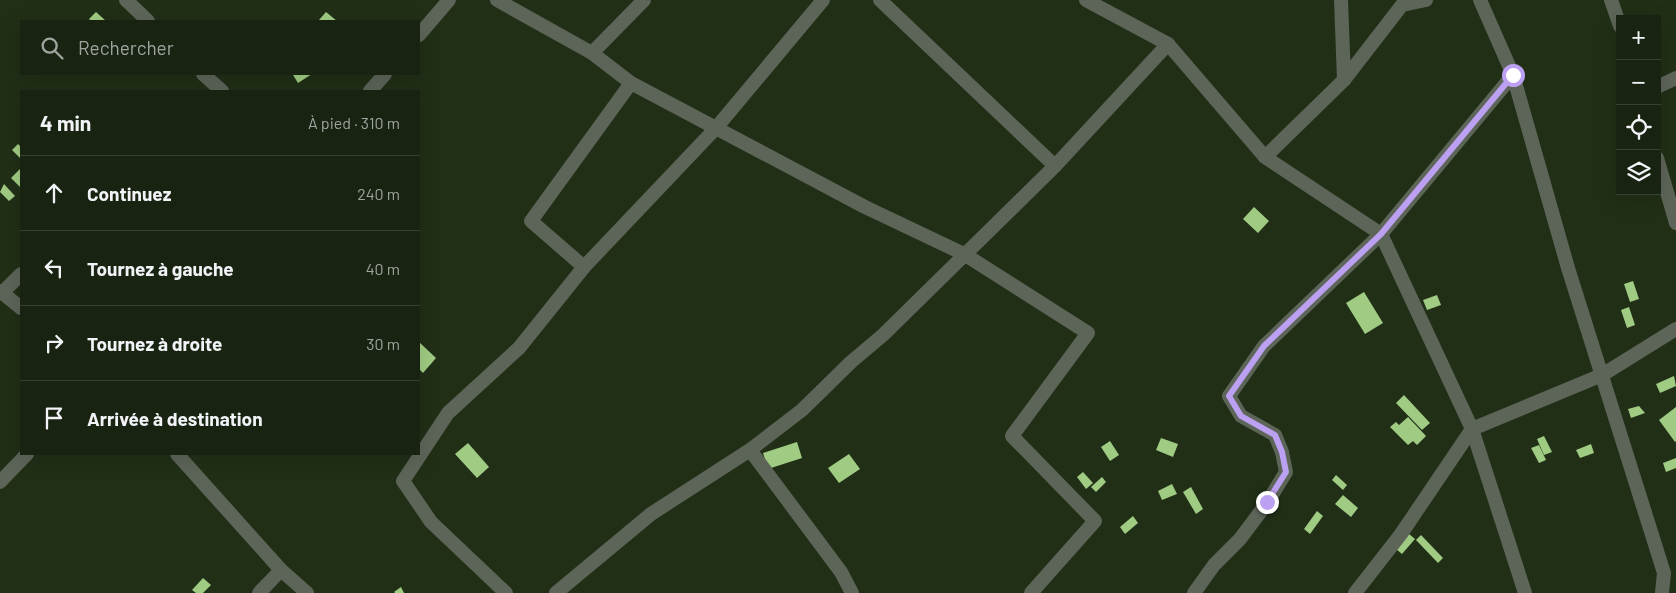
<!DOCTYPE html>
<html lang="fr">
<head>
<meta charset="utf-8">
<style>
	:root { --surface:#192311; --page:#222b1a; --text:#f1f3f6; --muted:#9fa49f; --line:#374031 }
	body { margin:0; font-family:Barlow,sans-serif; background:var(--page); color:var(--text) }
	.controls { position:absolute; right:15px; top:15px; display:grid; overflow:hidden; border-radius:0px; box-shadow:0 5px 20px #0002 }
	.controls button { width:45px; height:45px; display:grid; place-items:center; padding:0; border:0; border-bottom:1px solid var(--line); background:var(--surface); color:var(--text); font:25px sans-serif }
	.stop { position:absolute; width:15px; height:15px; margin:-11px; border:4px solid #bca0f2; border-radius:50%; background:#fff }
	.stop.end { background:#bca0f2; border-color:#fff; box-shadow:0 1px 5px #0008 }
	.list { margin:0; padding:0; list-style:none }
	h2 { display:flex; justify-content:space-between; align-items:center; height:65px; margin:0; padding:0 20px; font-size:21px }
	h2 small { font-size:16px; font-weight:400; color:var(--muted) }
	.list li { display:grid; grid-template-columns:32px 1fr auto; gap:15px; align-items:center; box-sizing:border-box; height:75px; padding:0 20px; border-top:1px solid var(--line) }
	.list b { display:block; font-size:19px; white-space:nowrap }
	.list em { font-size:16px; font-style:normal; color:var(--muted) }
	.icon { flex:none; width:28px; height:28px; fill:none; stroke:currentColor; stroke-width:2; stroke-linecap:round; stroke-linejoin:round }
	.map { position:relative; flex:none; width:1676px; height:593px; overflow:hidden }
	.search { position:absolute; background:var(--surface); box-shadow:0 5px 20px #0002; left:20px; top:20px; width:400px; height:55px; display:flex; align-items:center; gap:12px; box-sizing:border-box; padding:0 18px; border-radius:0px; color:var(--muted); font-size:19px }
	.panel { position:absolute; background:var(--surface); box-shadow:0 5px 20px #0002; left:20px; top:90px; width:400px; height:365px; border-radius:0px }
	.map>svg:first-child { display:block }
	.building { fill:#a0cb83 }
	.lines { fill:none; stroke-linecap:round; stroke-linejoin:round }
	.minor { stroke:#5d6458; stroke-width:14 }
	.route { stroke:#bca0f2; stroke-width:6 }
</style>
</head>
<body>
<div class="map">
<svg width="1676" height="593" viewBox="0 0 1676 593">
	<rect width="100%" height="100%" fill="#212f17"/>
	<g class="building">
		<path d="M96 12 106 21H91L89 19Z"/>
		<path d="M326 12 337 21 319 20Z"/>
		<path d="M294 74H312L298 83 293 75Z"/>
		<path d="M18 144 21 147V159L12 150Z"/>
		<path d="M20 169 21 171V188L11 178Z"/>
		<path d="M4 184 15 196 9 201 0 192Z"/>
		<path d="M1254 207 1269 221 1258 233 1243 219Z"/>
		<path d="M1633 281 1639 299 1630 302 1624 284Z"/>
		<path d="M1364 292 1383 323 1365 334 1346 303Z"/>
		<path d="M1437 295 1441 305 1427 310 1423 300Z"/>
		<path d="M1629 307 1635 325 1627 328 1621 310Z"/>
		<path d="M419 342 436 358 423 373 419 369Z"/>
		<path d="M1674 376 1676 386 1660 393 1656 384Z"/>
		<path d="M1404 395 1430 423 1422 430 1396 403Z"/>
		<path d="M1639 406 1645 413 1631 418 1628 409Z"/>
		<path d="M1676 407V441L1675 442 1659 420Z"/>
		<path d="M1408 417 1426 436 1417 445 1413 441 1408 445 1390 427 1396 422 1399 425Z"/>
		<path d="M1544 436 1552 452 1544 455 1537 439Z"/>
		<path d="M1161 438 1178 444 1173 457 1156 450Z"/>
		<path d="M1110 441 1119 455 1110 461 1101 447Z"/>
		<path d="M797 442 802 458 768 469 763 453Z"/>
		<path d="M468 443 489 467 477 478 455 454Z"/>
		<path d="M1591 444 1594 453 1580 458 1576 450Z"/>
		<path d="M1539 445 1546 460 1539 463 1531 448Z"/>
		<path d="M849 454 860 469 839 483 828 468Z"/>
		<path d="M1676 458V468L1666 472 1663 463Z"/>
		<path d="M1083 472 1093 483 1086 489 1077 477Z"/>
		<path d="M1336 475 1347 485 1343 490 1332 480Z"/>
		<path d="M1102 477 1106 482 1096 492 1091 487Z"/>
		<path d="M1172 484 1177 494 1162 500 1158 491Z"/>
		<path d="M1191 487 1203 509 1196 514 1183 492Z"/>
		<path d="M1343 495 1358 508 1351 517 1335 504Z"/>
		<path d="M1317 511 1323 516 1310 534 1304 529Z"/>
		<path d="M1133 516 1138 523 1125 534 1120 527Z"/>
		<path d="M1409 534 1415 539 1402 554 1396 549Z"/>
		<path d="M1421 535 1443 558 1438 563 1416 540Z"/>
		<path d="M203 578 211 585 203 593H196L192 590Z"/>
		<path d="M401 587 404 593H395L394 592Z"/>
	</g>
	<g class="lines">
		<g class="minor">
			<path d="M126 0 148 21"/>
			<path d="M497 0 592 53 631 83 865 207 964 254 1088 333 1012 436 1095 521 1031 593"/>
			<path d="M880 0 1055 166"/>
			<path d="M1086 0 1168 44 1265 157 1381 234 1472 429 1525 593"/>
			<path d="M1341 0 1344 80"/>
			<path d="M1480 0 1513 75 1568 268 1664 573 1662 593"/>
			<path d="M1611 0 1620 26"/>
			<path d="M419 35 449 0"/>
			<path d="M592 53 644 0"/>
			<path d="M203 74 222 91"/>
			<path d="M1657 87 1676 78"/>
			<path d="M370 91 385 74"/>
			<path d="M1265 157 1344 80 1402 5 1426 0"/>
			<path d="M1657 158 1676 223"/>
			<path d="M584 267 531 221 631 83"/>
			<path d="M0 291 21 308"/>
			<path d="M2 293 21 274"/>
			<path d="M750 450 802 410 851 362 883 335 1055 166 1168 44"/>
			<path d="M177 454 281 570 307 593"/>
			<path d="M0 482 27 454"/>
			<path d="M259 593 281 570"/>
			<path d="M506 593 431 522 403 481 448 413 519 348 584 267 716 128 823 0"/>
			<path d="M556 593 651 514 750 450 841 572 852 593"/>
			<path d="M1194 593 1214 565 1240 539 1267 503 1286 472 1282 452 1275 435 1241 416 1229 396 1264 346 1381 234 1513 75"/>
			<path d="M1355 593 1401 534 1472 429 1602 375 1676 329"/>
		</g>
	</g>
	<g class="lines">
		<path class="route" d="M1267 502 1286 472 1282 452 1275 435 1241 416 1229 396 1264 346 1381 234 1513 75"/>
	</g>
</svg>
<div class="controls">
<button>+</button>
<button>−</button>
<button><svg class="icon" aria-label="locate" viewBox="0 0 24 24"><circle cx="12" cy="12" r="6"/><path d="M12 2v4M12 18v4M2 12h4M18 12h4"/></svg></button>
<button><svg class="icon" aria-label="layers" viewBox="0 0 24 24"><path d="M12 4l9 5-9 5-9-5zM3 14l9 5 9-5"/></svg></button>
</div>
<div class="stop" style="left:1513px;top:75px"></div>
<div class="stop end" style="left:1267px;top:502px"></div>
<div class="search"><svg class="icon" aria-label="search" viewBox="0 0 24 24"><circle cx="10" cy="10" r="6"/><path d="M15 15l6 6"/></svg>Rechercher</div>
<section class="panel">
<h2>4 min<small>À pied · 310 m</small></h2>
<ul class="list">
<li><svg class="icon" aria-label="ahead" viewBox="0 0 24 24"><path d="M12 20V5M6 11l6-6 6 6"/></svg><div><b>Continuez</b></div><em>240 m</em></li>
<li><svg class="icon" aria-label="left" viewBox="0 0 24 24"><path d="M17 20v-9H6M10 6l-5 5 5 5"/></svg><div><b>Tournez à gauche</b></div><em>40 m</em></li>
<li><svg class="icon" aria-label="right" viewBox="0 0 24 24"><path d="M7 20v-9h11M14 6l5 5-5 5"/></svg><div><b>Tournez à droite</b></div><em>30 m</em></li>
<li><svg class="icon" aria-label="arrive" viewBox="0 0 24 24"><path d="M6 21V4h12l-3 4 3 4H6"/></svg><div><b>Arrivée à destination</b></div></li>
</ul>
</section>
</div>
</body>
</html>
